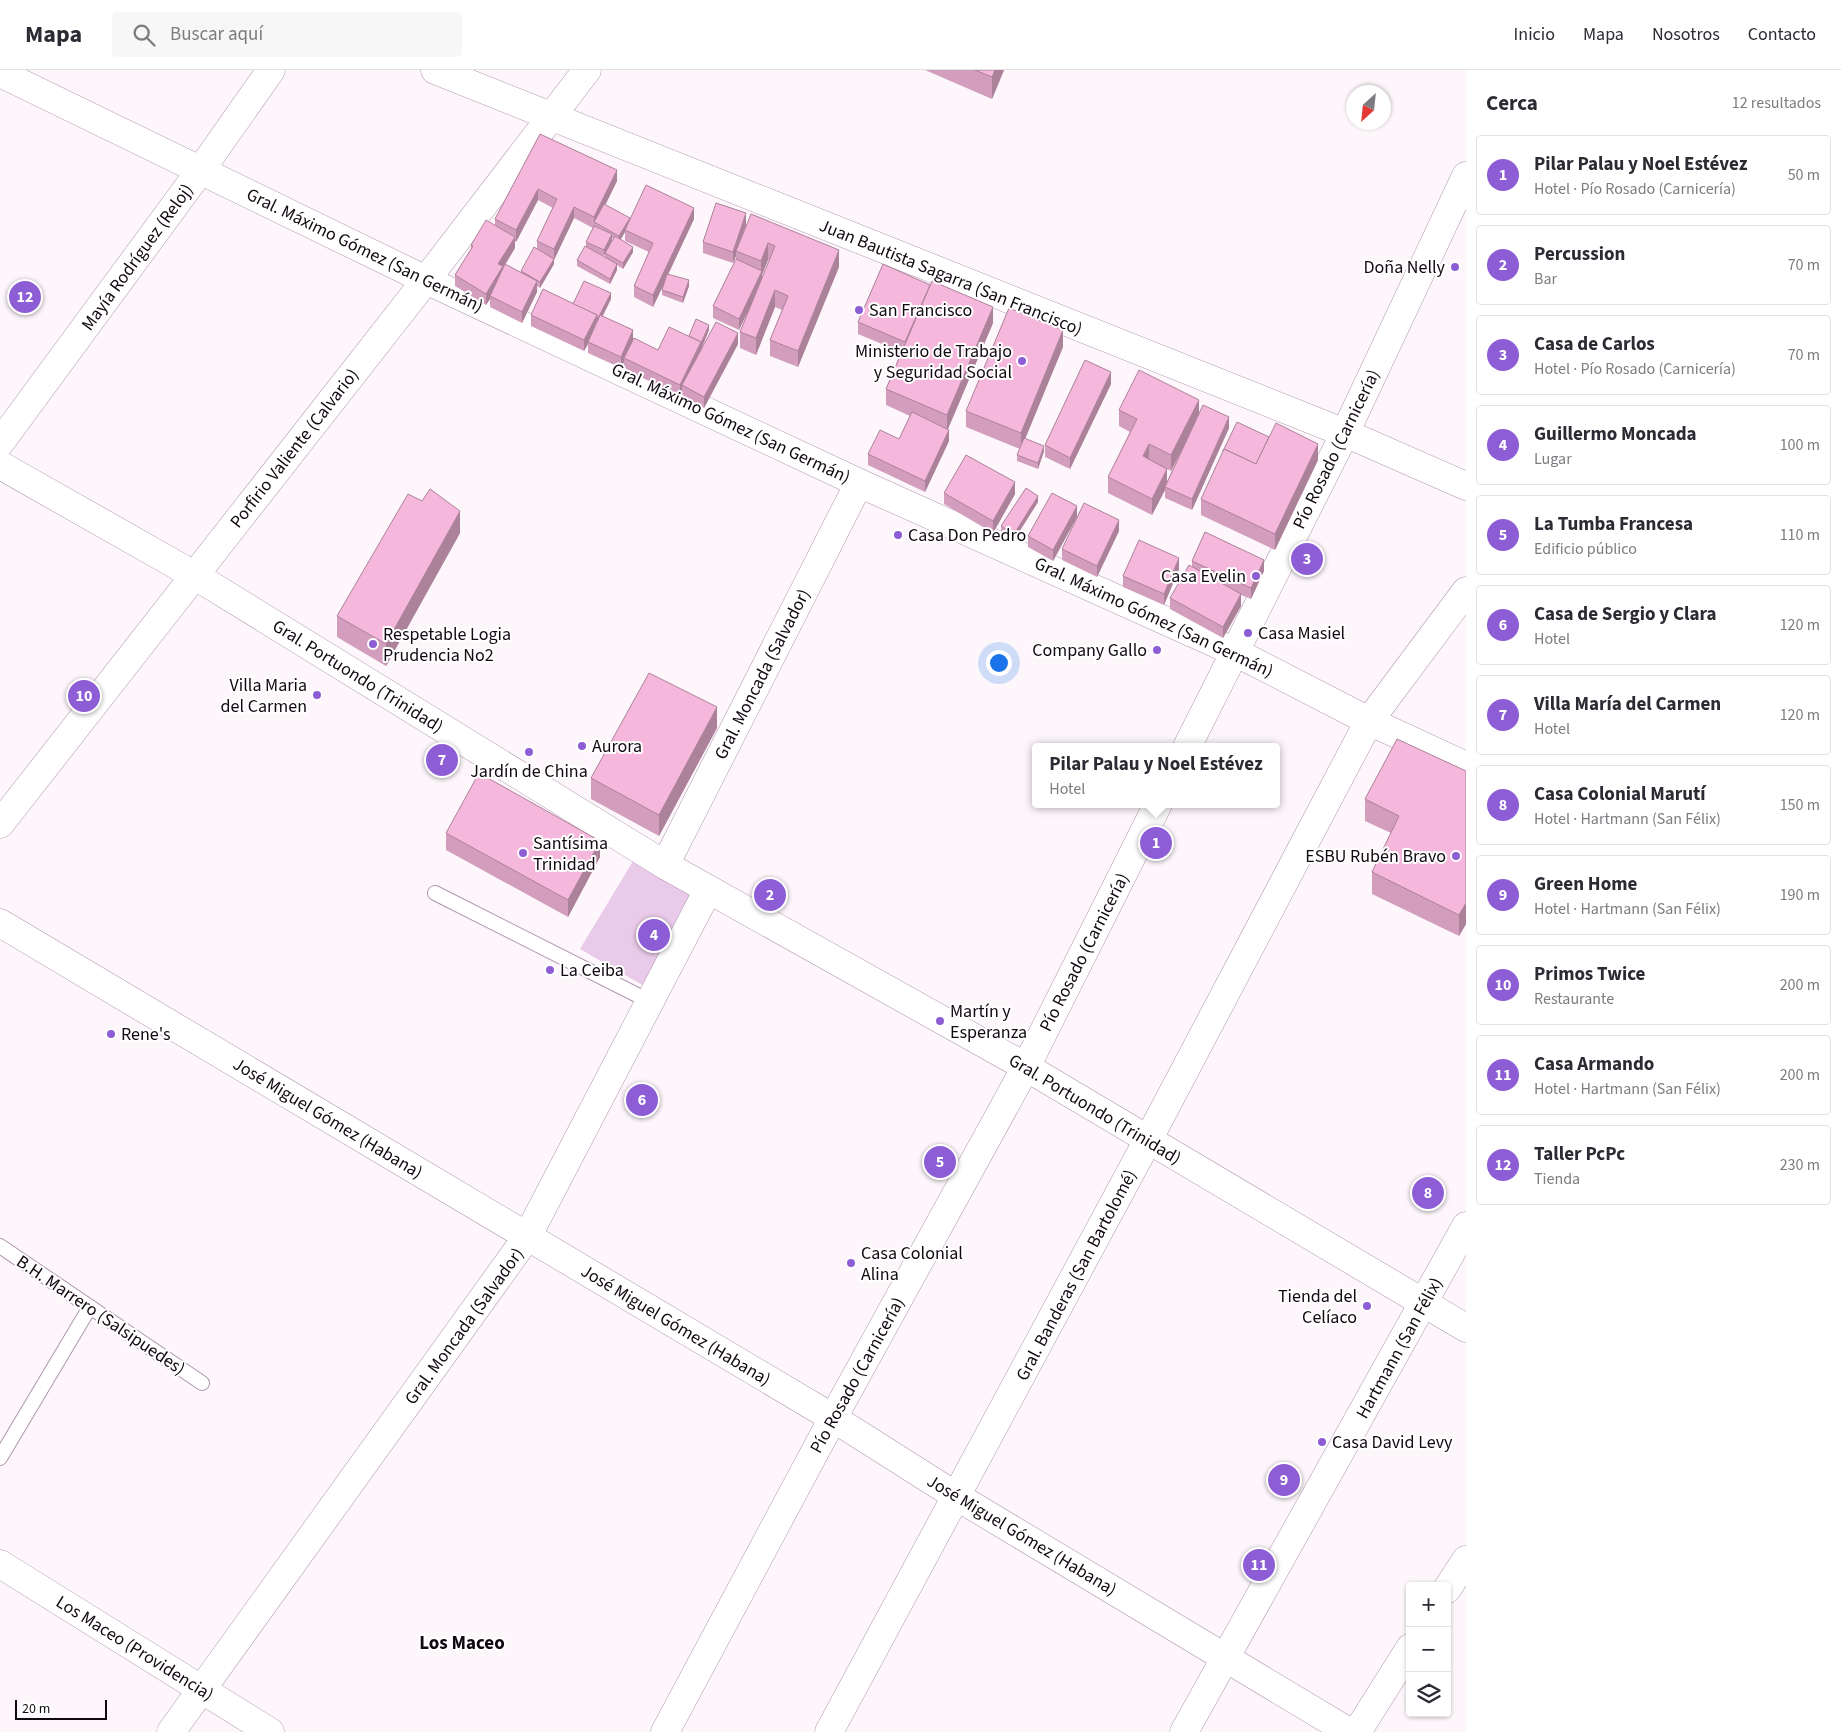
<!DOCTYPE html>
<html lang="es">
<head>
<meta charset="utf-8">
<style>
	:root { --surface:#fff; --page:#f7f7f7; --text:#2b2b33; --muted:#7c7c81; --line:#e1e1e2; --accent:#8d5dd6 }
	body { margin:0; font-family:"Source Sans 3",sans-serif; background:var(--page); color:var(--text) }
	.controls { position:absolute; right:15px; bottom:15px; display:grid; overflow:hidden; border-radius:5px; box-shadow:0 1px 4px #0004 }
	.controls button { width:45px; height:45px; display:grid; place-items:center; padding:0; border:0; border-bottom:1px solid var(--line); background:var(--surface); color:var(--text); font:25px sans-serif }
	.compass { position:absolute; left:1346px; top:15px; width:45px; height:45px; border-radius:50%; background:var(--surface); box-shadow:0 1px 4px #0004; rotate:207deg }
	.scale { position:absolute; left:15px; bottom:12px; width:92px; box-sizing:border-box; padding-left:5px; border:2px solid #110911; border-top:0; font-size:14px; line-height:18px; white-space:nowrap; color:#110911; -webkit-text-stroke:4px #fff; paint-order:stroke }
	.you { position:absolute; left:998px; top:592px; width:18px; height:18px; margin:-12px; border:4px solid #fff; border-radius:50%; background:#1a73e8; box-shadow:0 0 0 8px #1a73e833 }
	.badge { display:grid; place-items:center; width:32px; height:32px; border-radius:50%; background:var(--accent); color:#fff; font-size:16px; font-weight:700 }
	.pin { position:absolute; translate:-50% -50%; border:2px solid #fff; box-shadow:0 1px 5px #0006 }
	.popup { position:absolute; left:1032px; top:673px; width:248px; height:65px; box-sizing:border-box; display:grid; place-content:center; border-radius:5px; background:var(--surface); filter:drop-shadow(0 1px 4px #0005); font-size:16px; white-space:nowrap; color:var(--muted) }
	.popup b { font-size:19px; color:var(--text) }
	.popup::after { content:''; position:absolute; left:50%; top:100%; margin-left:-10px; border:10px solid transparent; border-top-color:var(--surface) }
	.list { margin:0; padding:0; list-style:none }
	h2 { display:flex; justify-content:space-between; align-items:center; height:65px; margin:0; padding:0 20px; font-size:21px }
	h2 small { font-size:16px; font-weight:400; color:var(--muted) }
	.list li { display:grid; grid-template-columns:32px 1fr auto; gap:15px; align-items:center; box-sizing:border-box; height:80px; margin:0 10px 10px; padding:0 10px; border:1px solid var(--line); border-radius:5px }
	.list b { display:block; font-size:19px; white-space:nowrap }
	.list p { margin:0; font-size:16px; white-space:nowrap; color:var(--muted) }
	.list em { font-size:16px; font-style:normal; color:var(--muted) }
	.icon { flex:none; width:28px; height:28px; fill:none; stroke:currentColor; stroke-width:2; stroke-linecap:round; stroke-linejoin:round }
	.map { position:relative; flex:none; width:1466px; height:1662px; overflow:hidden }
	header { display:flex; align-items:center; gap:30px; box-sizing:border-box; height:70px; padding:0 25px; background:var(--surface); border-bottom:1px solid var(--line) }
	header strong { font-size:24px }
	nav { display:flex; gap:28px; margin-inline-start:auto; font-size:18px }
	.search { width:350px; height:45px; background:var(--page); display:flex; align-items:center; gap:12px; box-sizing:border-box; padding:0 18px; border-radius:5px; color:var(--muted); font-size:19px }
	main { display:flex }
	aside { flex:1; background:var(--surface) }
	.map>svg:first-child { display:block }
	.green { fill:#eacae9 }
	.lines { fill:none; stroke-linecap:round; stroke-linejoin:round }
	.service-casing { stroke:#b096af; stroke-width:16 }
	.minor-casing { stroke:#b096af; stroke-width:29 }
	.tertiary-casing { stroke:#b096af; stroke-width:29 }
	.secondary-casing { stroke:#b096af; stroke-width:29 }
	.service { stroke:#fff; stroke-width:14 }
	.minor { stroke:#fff; stroke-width:28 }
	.tertiary { stroke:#fff; stroke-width:28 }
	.secondary { stroke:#fff; stroke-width:28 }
	.wall { fill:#d39ebd; fill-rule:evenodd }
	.shaded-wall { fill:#ac819a }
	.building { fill:#f5b8dc; stroke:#ac819a }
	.poi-dot { fill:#8d5dd6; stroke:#fff; stroke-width:2 }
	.labels { text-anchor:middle; stroke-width:4; stroke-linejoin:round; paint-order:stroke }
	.street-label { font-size:18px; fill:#110911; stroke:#fff }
	.poi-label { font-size:18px; fill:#110911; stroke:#fff; text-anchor:start }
	.neighbourhood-label { font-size:19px; font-weight:bold; fill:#110911; stroke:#fff }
</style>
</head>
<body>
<header>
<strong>Mapa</strong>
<div class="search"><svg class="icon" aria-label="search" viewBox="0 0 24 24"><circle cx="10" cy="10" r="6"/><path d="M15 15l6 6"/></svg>Buscar aquí</div>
<nav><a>Inicio</a><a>Mapa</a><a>Nosotros</a><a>Contacto</a></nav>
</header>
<main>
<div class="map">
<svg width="1466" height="1662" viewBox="0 0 1466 1662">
	<rect width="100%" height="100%" fill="#fdf7fc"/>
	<path class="green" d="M633 791 695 826 644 916 580 879Z"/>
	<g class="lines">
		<defs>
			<g id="service">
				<path d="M435 823 651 932"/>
				<path d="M0 1176 202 1313"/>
				<path d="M0 1388 90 1237"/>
			</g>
			<g id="minor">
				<path d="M0 3 426 210 859 413 1235 582 1369 651 1466 696"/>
				<path d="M1187 677 1345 363 1466 106"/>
				<path d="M665 795 859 413"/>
				<path d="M0 853 833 1348 956 1426 1349 1662"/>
				<path d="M0 1494 270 1662"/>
				<path d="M171 1662 527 1167 708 820"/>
				<path d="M665 1662 833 1348 1026 997 1158 734"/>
				<path d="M829 1662 1148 1070 1369 651 1466 521"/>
				<path d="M1184 1662 1466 1156"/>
			</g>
			<g id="tertiary">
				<path d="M0 373 200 101 271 0"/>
				<path d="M0 395 194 505 665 795 1026 997 1466 1258"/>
				<path d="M0 754 426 210 587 0"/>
				<path d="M1447 1519 1466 1490"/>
				<path d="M1357 1662 1410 1578"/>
			</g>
			<path id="secondary" d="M435 0 1345 363 1466 416"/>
		</defs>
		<use href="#service" class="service-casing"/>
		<use href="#minor" class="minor-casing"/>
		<use href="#tertiary" class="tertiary-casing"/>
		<use href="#secondary" class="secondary-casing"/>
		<use href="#service" class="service"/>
		<use href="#minor" class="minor"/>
		<use href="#tertiary" class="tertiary"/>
		<use href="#secondary" class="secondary"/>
	</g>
	<g class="wall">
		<path d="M925 0H1004L992 29Z"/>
		<path d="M540 64 617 111 605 135 630 150 694 149 668 204 689 216 683 233 662 225V220L664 214 653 237 634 227V216L649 182 625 171V162L621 169 633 182 623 199 617 195V200L610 214 577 196V190L586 177V172L593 158 574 148 554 190V194L540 218 537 216V222L522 253 490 237V229L486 235 455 216V205L471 179V175L495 155V149ZM538 130 553 138 537 171V179L521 201V202L503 199 515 178V171L516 172ZM612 168 614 169 606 182 612 170ZM593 181 604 186 605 183V188Z"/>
		<path d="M746 154 839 197 798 297 770 286V270L782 240 775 237 756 285 740 278V262L750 236 739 260 713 248V236L736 190V186L733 193 703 183V172ZM768 190H770L762 208V205Z"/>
		<path d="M611 229 603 246 633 269 658 280 689 266 709 260 701 280 738 274 704 338 682 326V321L680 326 624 299V292L621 298 588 283V274L584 281 531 256V245L573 234Z"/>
		<path d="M858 252 993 253 948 359 949 371 925 422 868 395V384L899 369 910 346 886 335V319L901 282 858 264Z"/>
		<path d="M1063 277 1025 368 1044 381 1038 399 1017 391V385L1020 379 966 357V341Z"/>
		<path d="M1111 314 1070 399 1045 387V375Z"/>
		<path d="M1119 340 1199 343 1229 358 1192 440 1165 428V420L1152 445 1108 423V407L1130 362 1119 356ZM1183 377 1167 412V399L1171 401Z"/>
		<path d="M1318 390 1275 480 1201 445V429Z"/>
		<path d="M944 423 1015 424 993 463 944 434Z"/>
		<path d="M1038 432 1014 470 1001 462V456Z"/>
		<path d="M1077 447 1053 491 1028 477V466Z"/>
		<path d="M1119 461 1097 507 1062 490V479Z"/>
		<path d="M460 463 386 596 337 567V546Z"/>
		<path d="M1192 491 1264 501 1251 529 1241 525V536L1223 568 1170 539V528L1192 497Z"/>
		<path d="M1179 499 1164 535 1123 517V506Z"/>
		<path d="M717 658 659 766 591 729V708Z"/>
		<path d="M1466 701V854L1459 866 1372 824V802L1391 763 1365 751V729Z"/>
		<path d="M446 763 600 787 568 847 446 780Z"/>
	</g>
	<g class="shaded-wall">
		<path d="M995 0H1004L992 29V7Z"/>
		<path d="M617 100V111L596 154 594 152V147Z"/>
		<path d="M538 119V130L516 172V160Z"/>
		<path d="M574 137V148L554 190V194L540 218V212L554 189V179Z"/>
		<path d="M694 138V149L653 237V225Z"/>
		<path d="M746 143V154L736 181V186L733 193V182Z"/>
		<path d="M630 148V153L625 160V162L619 172V166Z"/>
		<path d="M612 164V170L604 186V180Z"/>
		<path d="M515 167V178L503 197V207L490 226V229L486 235V224L498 194Z"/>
		<path d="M768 173V190L762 205V212L739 260V249L761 203V191Z"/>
		<path d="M633 177V182L623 199V193Z"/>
		<path d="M839 180V197L798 297V281Z"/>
		<path d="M617 194V200L610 214V209Z"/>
		<path d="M689 210V216L683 233V227Z"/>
		<path d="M537 211V222L522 253V242Z"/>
		<path d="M775 220V237L756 285V268Z"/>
		<path d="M611 223V229L597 256 588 272V274L584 281V270L597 245Z"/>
		<path d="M993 237V253L947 361V345Z"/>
		<path d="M709 255V260L701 279V284L682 315V321L680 326V315Z"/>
		<path d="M633 260V272L624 288V292L621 298V287Z"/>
		<path d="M1063 260V277L1021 379V363Z"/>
		<path d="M738 263V274L704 338V327Z"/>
		<path d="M1111 302V314L1070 399V388Z"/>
		<path d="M1199 330V346L1171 401V385Z"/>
		<path d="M1229 347V358L1192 440V429Z"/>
		<path d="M949 360V371L925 422V411Z"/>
		<path d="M1149 374V391L1143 386Z"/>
		<path d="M1318 374V390L1275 480V464Z"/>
		<path d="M1044 376V381L1038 399V393Z"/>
		<path d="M1167 399V415L1165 417V420L1152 445V429Z"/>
		<path d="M1015 412V424L993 463V451Z"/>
		<path d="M1038 426V432L1014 470V464Z"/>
		<path d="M1077 436V447L1053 491V480Z"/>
		<path d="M460 441V463L386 596V574Z"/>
		<path d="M1119 450V461L1097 507V496Z"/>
		<path d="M1179 488V499L1164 535V524Z"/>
		<path d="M1264 490V501L1251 529V518Z"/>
		<path d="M1241 524V536L1223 568V557Z"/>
		<path d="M717 637V658L659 766V745Z"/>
		<path d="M600 771V787L568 847V830Z"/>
		<path d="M1466 833V854L1459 866V845Z"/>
	</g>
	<g class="building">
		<path d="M975 0H995L992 7Z"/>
		<path d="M540 64 617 100 594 147 574 137 554 179 537 171 557 129 538 119 516 160 495 149Z"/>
		<path d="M646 115 694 138 653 225 634 216 653 173 625 160Z"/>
		<path d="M716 133 746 143 733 182 703 172Z"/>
		<path d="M604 134 630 148 619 166 594 152Z"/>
		<path d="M751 144 839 180 798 281 770 270 788 226 775 220 756 268 740 262 775 176 768 173 761 191 736 181Z"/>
		<path d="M486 150 515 167 498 194 503 196 486 224 455 205 473 176 471 175Z"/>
		<path d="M594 156 612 164 604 180 586 172Z"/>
		<path d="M615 166 633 177 623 193 605 183Z"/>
		<path d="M585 176 617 194 610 209 577 190Z"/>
		<path d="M534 177 554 189 540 212 521 201Z"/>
		<path d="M736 189 762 201 739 249 713 236Z"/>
		<path d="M505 194 537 211 522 242 490 226Z"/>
		<path d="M883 194 930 215 905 272 858 252Z"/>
		<path d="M667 204 689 210 683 227 662 220Z"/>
		<path d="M584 211 611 223 597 250V245L573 234Z"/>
		<path d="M932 211 993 237 947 345 886 319Z"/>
		<path d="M543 219 597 245 584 270 531 245Z"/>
		<path d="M1009 238 1063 260 1021 363 966 341Z"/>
		<path d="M600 245 633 260 621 287 588 272Z"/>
		<path d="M696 249 709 255 701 273V272L689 266Z"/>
		<path d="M716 252 738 263 704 327 682 315Z"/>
		<path d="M669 257 701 272 680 315 624 288 634 268 658 280Z"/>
		<path d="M1085 290 1111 302 1070 388 1045 375Z"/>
		<path d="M1139 300 1199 330 1171 385 1149 374 1143 386 1167 399 1152 429 1108 407 1137 349 1119 340Z"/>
		<path d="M1203 335 1229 347 1192 429 1165 417Z"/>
		<path d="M912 342 949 360 925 411 868 384 880 360 899 369Z"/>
		<path d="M1237 352 1269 367 1256 394 1224 379 1223 381Z"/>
		<path d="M1276 353 1318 374 1275 464 1201 429 1224 379 1256 394Z"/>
		<path d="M1024 368 1044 376 1038 393 1017 385Z"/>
		<path d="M966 385 1015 412 993 451 944 423Z"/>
		<path d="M1026 418 1038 426 1014 464 1001 456Z"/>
		<path d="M430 419 460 441 386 574 337 546 408 424 422 431Z"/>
		<path d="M1052 423 1077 436 1053 480 1028 466Z"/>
		<path d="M1084 433 1119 450 1097 496 1062 479Z"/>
		<path d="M1205 462 1264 490 1251 518 1192 491Z"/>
		<path d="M1139 470 1179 488 1164 524 1123 506Z"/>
		<path d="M1189 495 1241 524 1223 557 1170 528Z"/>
		<path d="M649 603 717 637 659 745 591 708Z"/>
		<path d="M1397 669 1466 701V833L1459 845 1372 802 1399 746 1365 729Z"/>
		<path d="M479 703 600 771 568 830 446 763Z"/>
	</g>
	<g class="poi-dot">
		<circle cx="1455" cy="197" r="5"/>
		<circle cx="859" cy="240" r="5"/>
		<circle cx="1022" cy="291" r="5"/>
		<circle cx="898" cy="465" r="5"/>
		<circle cx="1256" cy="506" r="5"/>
		<circle cx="1248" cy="563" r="5"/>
		<circle cx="373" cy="574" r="5"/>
		<circle cx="1157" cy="580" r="5"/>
		<circle cx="317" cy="625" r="5"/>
		<circle cx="582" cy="676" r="5"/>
		<circle cx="529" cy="682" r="5"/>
		<circle cx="523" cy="783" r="5"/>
		<circle cx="1456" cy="786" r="5"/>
		<circle cx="550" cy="900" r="5"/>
		<circle cx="940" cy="951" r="5"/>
		<circle cx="111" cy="964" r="5"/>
		<circle cx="851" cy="1193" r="5"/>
		<circle cx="1367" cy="1236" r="5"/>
		<circle cx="1322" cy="1372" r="5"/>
	</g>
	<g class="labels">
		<g class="street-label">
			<text transform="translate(365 180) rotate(26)" y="6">Gral. Máximo Gómez (San Germán)</text>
			<text transform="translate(137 187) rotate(-54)" y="6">Mayía Rodríguez (Reloj)</text>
			<text transform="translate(951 207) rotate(22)" y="6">Juan Bautista Sagarra (San Francisco)</text>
			<text transform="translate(731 353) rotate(25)" y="6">Gral. Máximo Gómez (San Germán)</text>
			<text transform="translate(294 378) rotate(-52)" y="6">Porfirio Valiente (Calvario)</text>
			<text transform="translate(1336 379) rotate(-64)" y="6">Pío Rosado (Carnicería)</text>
			<text transform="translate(1154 547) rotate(25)" y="6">Gral. Máximo Gómez (San Germán)</text>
			<text transform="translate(762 604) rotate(-63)" y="6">Gral. Moncada (Salvador)</text>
			<text transform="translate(358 606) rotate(32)" y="6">Gral. Portuondo (Trinidad)</text>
			<text transform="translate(1084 882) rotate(-63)" y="6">Pío Rosado (Carnicería)</text>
			<text transform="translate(1095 1039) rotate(31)" y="6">Gral. Portuondo (Trinidad)</text>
			<text transform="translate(328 1048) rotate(31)" y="6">José Miguel Gómez (Habana)</text>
			<text transform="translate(1076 1205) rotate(-62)" y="6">Gral. Banderas (San Bartolomé)</text>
			<text transform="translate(101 1245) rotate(34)" y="6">B.H. Marrero (Salsipuedes)</text>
			<text transform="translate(676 1255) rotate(31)" y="6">José Miguel Gómez (Habana)</text>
			<text transform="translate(464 1256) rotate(-54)" y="6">Gral. Moncada (Salvador)</text>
			<text transform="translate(1399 1278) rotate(-61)" y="6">Hartmann (San Félix)</text>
			<text transform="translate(857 1305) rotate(-61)" y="6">Pío Rosado (Carnicería)</text>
			<text transform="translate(1022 1465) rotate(31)" y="6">José Miguel Gómez (Habana)</text>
			<text transform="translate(135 1578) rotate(32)" y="6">Los Maceo (Providencia)</text>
		</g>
		<g class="poi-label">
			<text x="1445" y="203" text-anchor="end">Doña Nelly</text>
			<text x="869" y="246">San Francisco</text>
			<text x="1012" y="287" text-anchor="end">Ministerio de Trabajo<tspan x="1012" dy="21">y Seguridad Social</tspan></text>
			<text x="908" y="471">Casa Don Pedro</text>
			<text x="1246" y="512" text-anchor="end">Casa Evelin</text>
			<text x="1258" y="569">Casa Masiel</text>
			<text x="383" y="570">Respetable Logia<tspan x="383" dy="21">Prudencia No2</tspan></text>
			<text x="1147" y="586" text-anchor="end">Company Gallo</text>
			<text x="307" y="621" text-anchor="end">Villa Maria<tspan x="307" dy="21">del Carmen</tspan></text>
			<text x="592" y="682">Aurora</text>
			<text x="529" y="707" text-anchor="middle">Jardín de China</text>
			<text x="533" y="779">Santísima<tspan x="533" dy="21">Trinidad</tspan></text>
			<text x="1446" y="792" text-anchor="end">ESBU Rubén Bravo</text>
			<text x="560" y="906">La Ceiba</text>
			<text x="950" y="947">Martín y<tspan x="950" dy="21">Esperanza</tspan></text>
			<text x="121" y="970">Rene's</text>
			<text x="861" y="1189">Casa Colonial<tspan x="861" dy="21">Alina</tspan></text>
			<text x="1357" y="1232" text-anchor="end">Tienda del<tspan x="1357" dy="21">Celíaco</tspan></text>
			<text x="1332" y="1378">Casa David Levy</text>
		</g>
		<g class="neighbourhood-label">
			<text x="462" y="1579">Los Maceo</text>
		</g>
	</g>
</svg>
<div class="controls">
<button>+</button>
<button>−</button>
<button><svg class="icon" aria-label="layers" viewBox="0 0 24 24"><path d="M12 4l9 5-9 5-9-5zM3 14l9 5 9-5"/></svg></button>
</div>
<svg class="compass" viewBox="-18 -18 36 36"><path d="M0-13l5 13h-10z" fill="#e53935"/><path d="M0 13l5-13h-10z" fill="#7c7c81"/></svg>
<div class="scale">20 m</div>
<div class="you"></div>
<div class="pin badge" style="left:1156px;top:773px">1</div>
<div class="popup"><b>Pilar Palau y Noel Estévez</b>Hotel</div>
<div class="pin badge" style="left:770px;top:825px">2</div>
<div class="pin badge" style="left:1307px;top:489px">3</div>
<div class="pin badge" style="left:654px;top:865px">4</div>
<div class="pin badge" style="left:940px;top:1092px">5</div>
<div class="pin badge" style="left:642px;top:1030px">6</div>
<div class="pin badge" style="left:442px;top:690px">7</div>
<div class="pin badge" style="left:1428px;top:1123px">8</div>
<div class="pin badge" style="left:1284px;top:1410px">9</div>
<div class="pin badge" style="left:84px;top:626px">10</div>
<div class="pin badge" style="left:1259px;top:1495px">11</div>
<div class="pin badge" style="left:25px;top:227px">12</div>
</div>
<aside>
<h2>Cerca<small>12 resultados</small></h2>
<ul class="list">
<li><span class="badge">1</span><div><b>Pilar Palau y Noel Estévez</b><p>Hotel · Pío Rosado (Carnicería)</p></div><em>50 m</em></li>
<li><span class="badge">2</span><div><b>Percussion</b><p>Bar</p></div><em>70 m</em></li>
<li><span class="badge">3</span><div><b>Casa de Carlos</b><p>Hotel · Pío Rosado (Carnicería)</p></div><em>70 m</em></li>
<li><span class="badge">4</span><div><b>Guillermo Moncada</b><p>Lugar</p></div><em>100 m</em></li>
<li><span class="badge">5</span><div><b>La Tumba Francesa</b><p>Edificio público</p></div><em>110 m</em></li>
<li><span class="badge">6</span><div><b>Casa de Sergio y Clara</b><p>Hotel</p></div><em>120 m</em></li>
<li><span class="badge">7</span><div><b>Villa María del Carmen</b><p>Hotel</p></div><em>120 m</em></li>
<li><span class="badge">8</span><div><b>Casa Colonial Marutí</b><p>Hotel · Hartmann (San Félix)</p></div><em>150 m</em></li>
<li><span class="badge">9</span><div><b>Green Home</b><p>Hotel · Hartmann (San Félix)</p></div><em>190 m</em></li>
<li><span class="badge">10</span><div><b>Primos Twice</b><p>Restaurante</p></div><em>200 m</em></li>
<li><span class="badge">11</span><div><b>Casa Armando</b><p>Hotel · Hartmann (San Félix)</p></div><em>200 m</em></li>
<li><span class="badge">12</span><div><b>Taller PcPc</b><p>Tienda</p></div><em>230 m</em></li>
</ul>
</aside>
</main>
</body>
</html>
